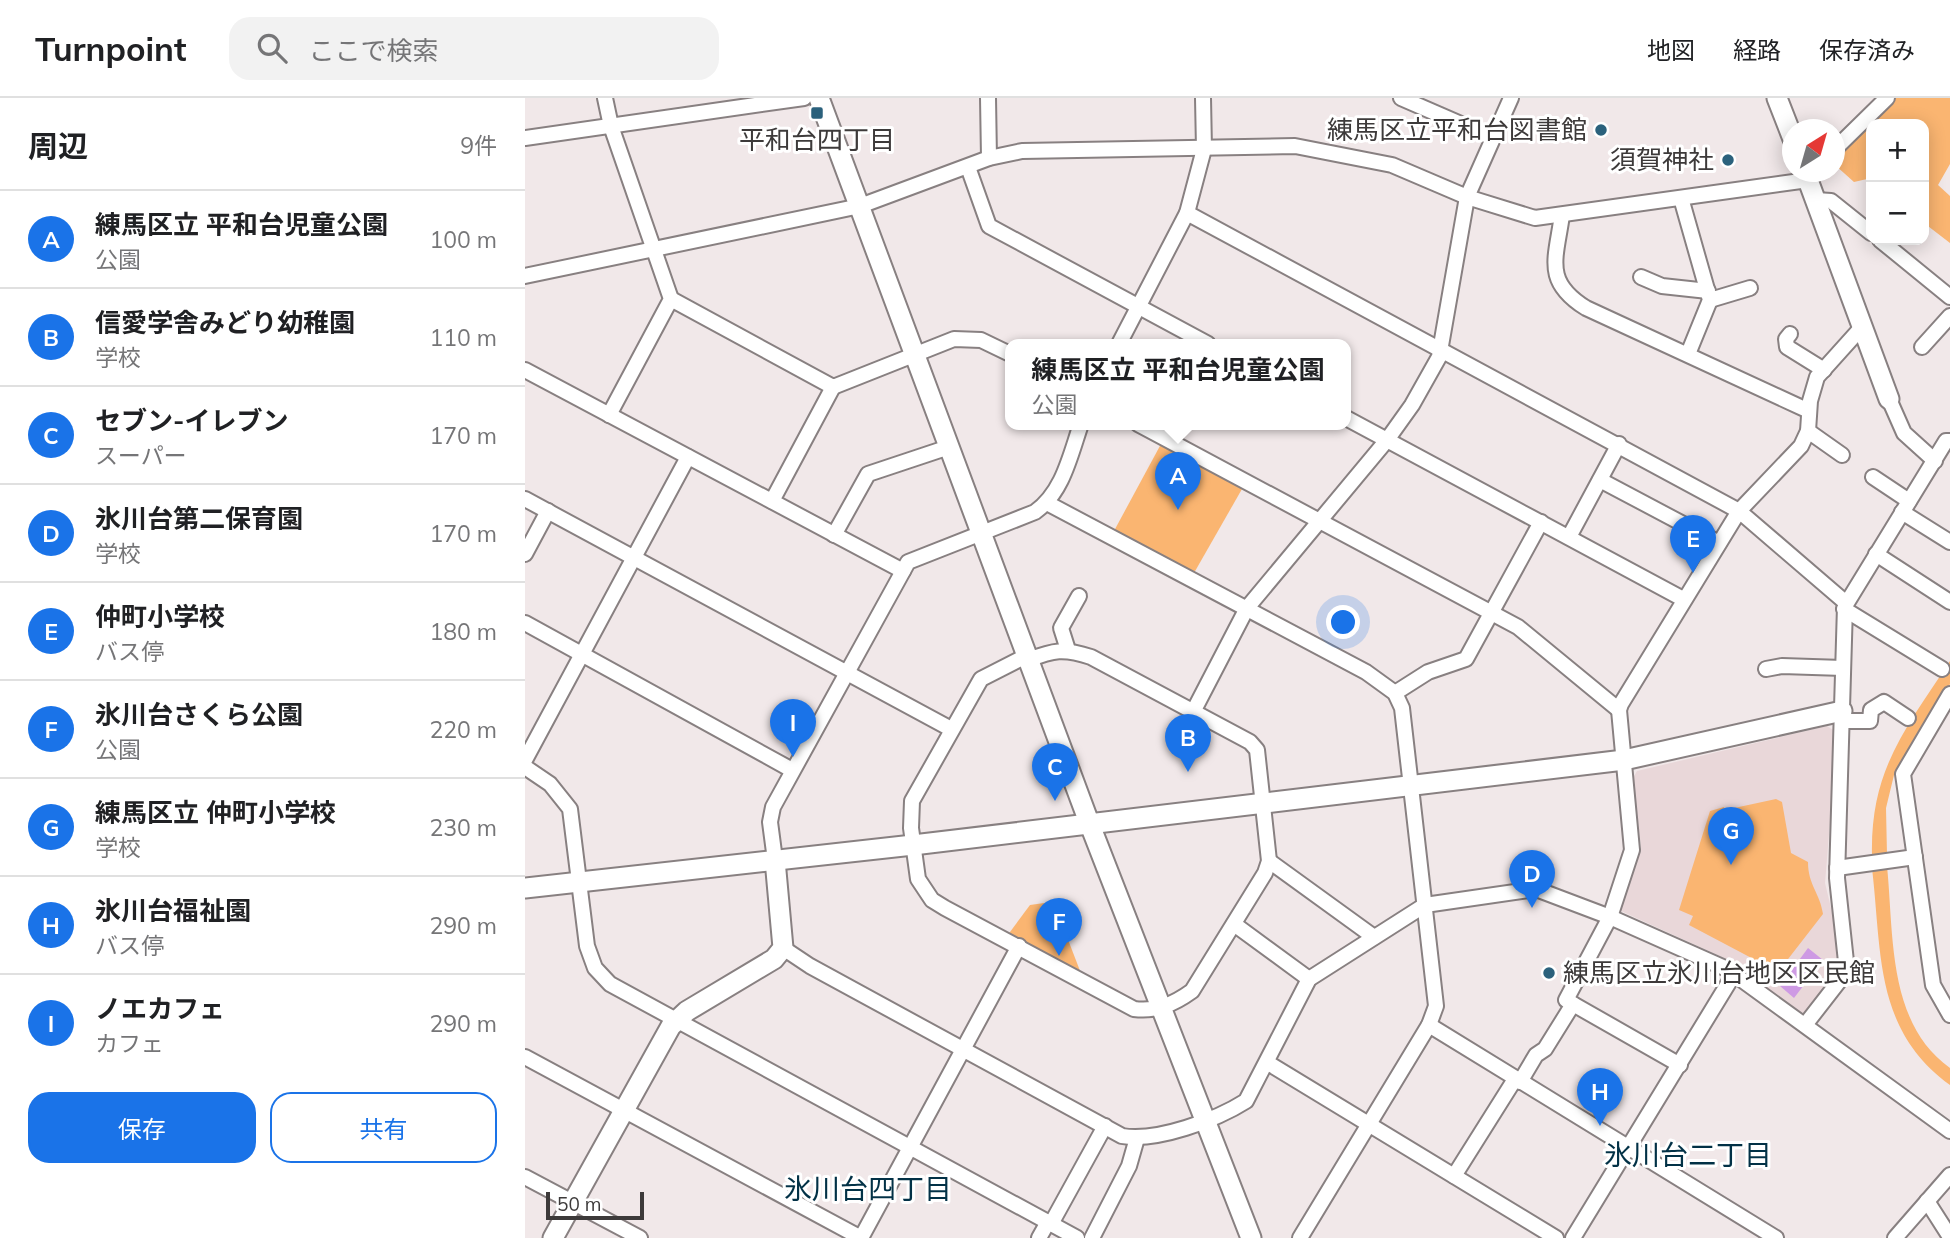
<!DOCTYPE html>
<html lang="ja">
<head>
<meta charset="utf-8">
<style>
	:root { --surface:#fff; --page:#f2f2f2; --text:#202124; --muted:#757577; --line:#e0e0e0; --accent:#1a73e8 }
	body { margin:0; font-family:Mulish,"Noto Sans JP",sans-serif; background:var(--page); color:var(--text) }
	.controls { position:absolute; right:21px; top:21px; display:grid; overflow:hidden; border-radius:14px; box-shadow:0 4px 18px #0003 }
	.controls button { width:63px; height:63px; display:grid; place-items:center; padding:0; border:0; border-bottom:2px solid var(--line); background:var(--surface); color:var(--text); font:35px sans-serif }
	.compass { position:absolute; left:1257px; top:21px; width:63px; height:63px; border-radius:50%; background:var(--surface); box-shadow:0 4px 18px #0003; rotate:37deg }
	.scale { position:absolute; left:21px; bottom:18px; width:98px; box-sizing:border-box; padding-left:7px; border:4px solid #3d3a3a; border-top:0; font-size:19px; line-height:24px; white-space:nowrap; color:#3d3a3a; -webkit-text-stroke:5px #fff; paint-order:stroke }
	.you { position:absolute; left:819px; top:525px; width:24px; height:24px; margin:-18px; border:5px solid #fff; border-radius:50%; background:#1a73e8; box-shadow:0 0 0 10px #1a73e833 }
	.badge { display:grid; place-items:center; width:46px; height:46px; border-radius:50%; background:var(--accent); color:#fff; font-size:23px; font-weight:700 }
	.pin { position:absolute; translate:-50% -58px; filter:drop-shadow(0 2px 4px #0008) }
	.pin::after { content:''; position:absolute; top:37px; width:24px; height:21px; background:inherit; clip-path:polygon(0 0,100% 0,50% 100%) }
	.popup { position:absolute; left:480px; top:241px; width:346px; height:91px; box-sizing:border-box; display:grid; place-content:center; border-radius:14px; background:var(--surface); filter:drop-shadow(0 2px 5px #0005); font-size:23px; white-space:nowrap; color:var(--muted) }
	.popup b { font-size:26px; color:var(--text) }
	.popup::after { content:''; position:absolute; left:50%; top:100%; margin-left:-14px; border:14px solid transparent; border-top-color:var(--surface) }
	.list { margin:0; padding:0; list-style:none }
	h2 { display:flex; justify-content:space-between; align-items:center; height:91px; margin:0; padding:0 28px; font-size:30px }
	h2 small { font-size:23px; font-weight:400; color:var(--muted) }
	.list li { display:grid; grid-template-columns:46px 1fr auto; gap:21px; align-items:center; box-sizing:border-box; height:98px; padding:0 28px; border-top:2px solid var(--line) }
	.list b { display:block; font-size:26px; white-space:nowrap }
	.list p { margin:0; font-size:23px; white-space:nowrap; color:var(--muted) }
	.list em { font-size:23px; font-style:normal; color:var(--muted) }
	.actions { display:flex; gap:14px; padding:21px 28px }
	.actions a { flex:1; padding:16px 0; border:2px solid var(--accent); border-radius:21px; text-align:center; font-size:24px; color:var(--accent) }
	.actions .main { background:var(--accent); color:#fff }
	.icon { flex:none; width:38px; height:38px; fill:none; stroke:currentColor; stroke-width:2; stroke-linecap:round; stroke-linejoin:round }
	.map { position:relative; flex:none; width:1425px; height:1140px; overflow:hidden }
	header { display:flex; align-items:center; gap:42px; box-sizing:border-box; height:98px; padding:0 35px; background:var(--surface); border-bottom:2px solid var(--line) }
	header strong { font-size:33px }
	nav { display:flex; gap:38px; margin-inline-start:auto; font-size:24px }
	.search { width:490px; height:63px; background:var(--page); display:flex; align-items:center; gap:18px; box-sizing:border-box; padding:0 24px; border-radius:21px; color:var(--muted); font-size:26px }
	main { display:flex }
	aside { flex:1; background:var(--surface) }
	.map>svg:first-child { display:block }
	.built { fill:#e9d7d9 }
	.green { fill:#fab571 }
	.water { fill:#ce9ae4 }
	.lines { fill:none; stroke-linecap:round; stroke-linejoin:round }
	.street-casing { stroke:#888081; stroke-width:18 }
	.secondary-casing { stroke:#888081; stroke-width:23 }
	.street { stroke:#fff; stroke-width:14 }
	.secondary { stroke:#fff; stroke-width:19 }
	.poi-dot { fill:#2b617c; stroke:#fff; stroke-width:2.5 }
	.labels { text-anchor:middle; stroke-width:6; stroke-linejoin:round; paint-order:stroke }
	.poi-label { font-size:26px; fill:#3d3a3a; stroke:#fff; text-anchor:end }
	.neighbourhood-label { font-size:28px; fill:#023146; stroke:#fff }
</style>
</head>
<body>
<header>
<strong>Turnpoint</strong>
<div class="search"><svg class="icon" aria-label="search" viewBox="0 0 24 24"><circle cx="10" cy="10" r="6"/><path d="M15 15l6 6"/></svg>ここで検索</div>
<nav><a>地図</a><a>経路</a><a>保存済み</a></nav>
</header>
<main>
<aside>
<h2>周辺<small>9件</small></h2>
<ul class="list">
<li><span class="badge">A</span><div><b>練馬区立 平和台児童公園</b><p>公園</p></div><em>100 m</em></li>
<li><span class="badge">B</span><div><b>信愛学舎みどり幼稚園</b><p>学校</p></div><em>110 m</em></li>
<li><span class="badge">C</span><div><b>セブン-イレブン</b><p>スーパー</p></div><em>170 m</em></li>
<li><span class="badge">D</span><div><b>氷川台第二保育園</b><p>学校</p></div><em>170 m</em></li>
<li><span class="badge">E</span><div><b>仲町小学校</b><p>バス停</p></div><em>180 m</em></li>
<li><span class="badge">F</span><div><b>氷川台さくら公園</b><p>公園</p></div><em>220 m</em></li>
<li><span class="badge">G</span><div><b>練馬区立 仲町小学校</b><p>学校</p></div><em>230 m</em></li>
<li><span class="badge">H</span><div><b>氷川台福祉園</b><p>バス停</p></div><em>290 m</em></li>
<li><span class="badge">I</span><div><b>ノエカフェ</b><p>カフェ</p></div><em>290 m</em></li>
</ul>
<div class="actions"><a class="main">保存</a><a>共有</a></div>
</aside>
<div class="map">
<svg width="1425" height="1140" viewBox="0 0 1425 1140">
	<rect width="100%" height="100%" fill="#f1e8e9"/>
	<path class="built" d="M1302 628 1308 632 1309 676 1300 785 1312 835 1313 871 1280 915 1272 914 1201 861 1096 813 1095 808 1116 749 1108 680 1112 673Z"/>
	<g class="green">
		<path d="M1369 0H1425V66L1413 87 1425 98V145L1399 125V26H1346V84L1342 81 1329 84 1310 67V57Z"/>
		<path d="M636 346 717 391 669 475 589 433Z"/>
		<path d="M1425 563V586L1369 677 1361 710 1362 757 1347 758C1345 672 1380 632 1425 563Z"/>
		<path d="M1251 701 1257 704 1266 755 1283 764C1283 787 1295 795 1298 816L1253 874 1164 827 1168 818 1154 812 1185 713 1199 709 1200 712Z"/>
		<path d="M1362 768C1369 837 1362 925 1425 970V987C1349 932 1357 855 1347 770Z"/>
		<path d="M526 804 532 813 557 878 482 838 505 807Z"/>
	</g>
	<path class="water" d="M1283 850 1298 862 1269 900 1255 888Z"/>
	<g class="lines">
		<defs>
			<g id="street">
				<path d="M80 0 86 28 146 201 84 317"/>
				<path d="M463 0 464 60"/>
				<path d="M876 0 968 40"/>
				<path d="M0 40 279 0"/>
				<path d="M1310 51 1362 0"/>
				<path d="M443 69 464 128 683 246"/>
				<path d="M1156 100 1185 202 1163 256"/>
				<path d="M1291 102 1306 103 1346 135"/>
				<path d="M662 115 1214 413 1320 504"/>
				<path d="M1037 117C1031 161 1018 183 1061 210L1284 313"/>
				<path d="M1355 142 1425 199"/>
				<path d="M0 178 335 108 464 60 497 53 770 48 867 67 942 99 1010 120 1283 82"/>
				<path d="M1116 179 1137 188 1183 193"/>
				<path d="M146 201 308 289 429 241 456 242 485 256"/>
				<path d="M1185 202 1225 190"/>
				<path d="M1265 236 1261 241 1262 249 1299 272"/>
				<path d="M594 246 662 115 679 51 678 0"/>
				<path d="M1397 249 1425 218"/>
				<path d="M0 272 378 473"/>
				<path d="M1364 301 1379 335 1410 363"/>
				<path d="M821 320 1158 501"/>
				<path d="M613 326 993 529 1094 612"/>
				<path d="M1283 333 1317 357"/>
				<path d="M1348 379 1384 403"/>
				<path d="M1075 382 1194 445"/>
				<path d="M0 401 426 631"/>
				<path d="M247 403 308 289"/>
				<path d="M522 405 841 574 870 595 877 610 911 908 904 927 775 1140"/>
				<path d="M1377 414 1425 444"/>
				<path d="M309 437 343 376 424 349"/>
				<path d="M1044 439 1094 346"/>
				<path d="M0 456 23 413"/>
				<path d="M1351 456 1425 504"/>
				<path d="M1319 511 1417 571"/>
				<path d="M0 525 267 672"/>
				<path d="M543 552 536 530 554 498"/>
				<path d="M501 558 456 581 387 703 386 730 393 781 407 802 420 810 609 911C631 914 649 906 667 893L740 775 744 763 732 652 725 644 566 559C538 550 529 552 503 562"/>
				<path d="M1241 571 1257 568 1318 570"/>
				<path d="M870 595 903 574 941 561 1016 424"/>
				<path d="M1425 596 1378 676 1408 887 1425 917"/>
				<path d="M668 614 722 510 862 342 887 307 914 259 942 99 986 0"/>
				<path d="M1317 623H1345L1346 612 1359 604 1383 620"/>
				<path d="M0 662 163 359"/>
				<path d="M0 669 25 686 45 711 62 848 70 870 85 886 552 1140"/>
				<path d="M250 762 245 724 248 709 383 464 510 414C538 394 545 358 556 326"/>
				<path d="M744 763 849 839"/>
				<path d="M1312 770 1390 759"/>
				<path d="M709 826 784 881"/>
				<path d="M258 850 285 868 597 1038C632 1044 691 1022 721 1003L784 881 900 807 1011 791 1085 819 1202 871 1425 1033"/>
				<path d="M904 927 1251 1140"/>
				<path d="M1280 927 1322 873 1312 780 1320 508 1421 343H1425"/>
				<path d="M0 959 336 1140"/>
				<path d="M743 965 1031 1140"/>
				<path d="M1155 967 1041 902 1085 819 1107 752 1094 612 1096 606 1214 413 1276 348 1283 333 1285 303 1292 279 1337 229"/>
				<path d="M995 984 1011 957 1020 951 1048 906"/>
				<path d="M929 1078 990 981"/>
				<path d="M0 1079 115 1140"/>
				<path d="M1402 1103 1425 1139"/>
				<path d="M526 1126 580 1028"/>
				<path d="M336 1140 494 848"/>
				<path d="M514 1140 523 1124"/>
				<path d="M567 1140 604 1068 612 1040"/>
				<path d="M1048 1140 1209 876"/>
				<path d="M1370 1140 1425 1077"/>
			</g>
			<g id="secondary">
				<path d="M294 0 565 727 726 1140"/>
				<path d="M1252 0 1268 41"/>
				<path d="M1280 74 1364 301"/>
				<path d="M0 790 388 747 1099 662 1317 613"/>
				<path d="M28 1140 146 928 162 913 249 861 258 850 250 762"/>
			</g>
		</defs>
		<use href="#street" class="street-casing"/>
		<use href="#secondary" class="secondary-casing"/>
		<use href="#street" class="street"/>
		<use href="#secondary" class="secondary"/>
	</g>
	<g class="poi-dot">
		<rect x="285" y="8" width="14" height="14" rx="3.5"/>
		<circle cx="1076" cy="32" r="7"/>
		<circle cx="1203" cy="62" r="7"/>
		<circle cx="1024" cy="875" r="7"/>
	</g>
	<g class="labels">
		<g class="poi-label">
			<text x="1062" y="41">練馬区立平和台図書館</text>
			<text x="292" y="51" text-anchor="middle">平和台四丁目</text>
			<text x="1189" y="71">須賀神社</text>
			<text x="1038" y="884" text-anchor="start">練馬区立氷川台地区区民館</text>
		</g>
		<g class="neighbourhood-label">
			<text x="1163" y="1067">氷川台二丁目</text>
			<text x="343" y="1101">氷川台四丁目</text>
		</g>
	</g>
</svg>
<div class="controls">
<button>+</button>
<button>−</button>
</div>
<svg class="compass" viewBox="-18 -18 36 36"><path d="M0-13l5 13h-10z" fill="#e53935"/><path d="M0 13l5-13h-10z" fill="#757577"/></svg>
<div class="scale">50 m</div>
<div class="you"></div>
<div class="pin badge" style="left:653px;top:412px">A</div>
<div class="popup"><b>練馬区立 平和台児童公園</b>公園</div>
<div class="pin badge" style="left:663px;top:674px">B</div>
<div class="pin badge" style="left:530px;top:703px">C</div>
<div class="pin badge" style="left:1007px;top:810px">D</div>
<div class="pin badge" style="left:1168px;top:475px">E</div>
<div class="pin badge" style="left:534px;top:858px">F</div>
<div class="pin badge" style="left:1206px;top:767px">G</div>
<div class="pin badge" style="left:1075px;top:1028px">H</div>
<div class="pin badge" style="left:268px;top:659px">I</div>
</div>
</main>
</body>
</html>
